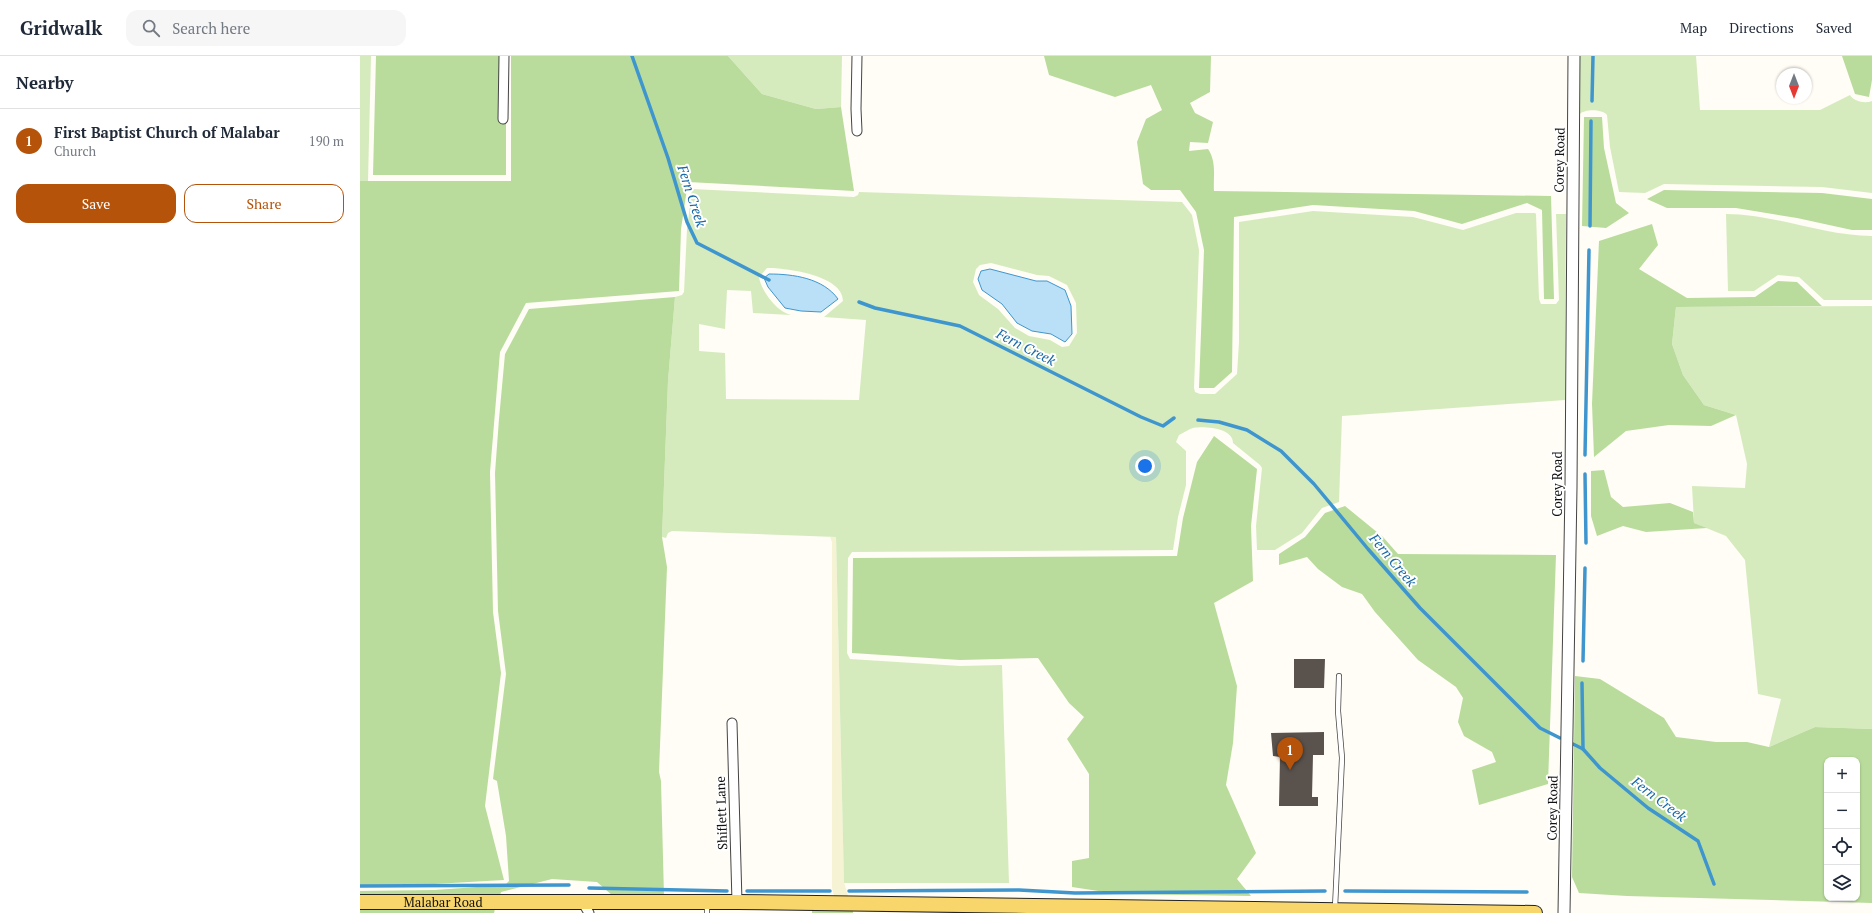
<!DOCTYPE html>
<html lang="en">
<head>
<meta charset="utf-8">
<style>
	:root { --surface:#fff; --page:#f6f6f7; --text:#1f2937; --muted:#747a83; --line:#e0e1e3; --accent:#b45309 }
	body { margin:0; font-family:"PT Serif",serif; background:var(--page); color:var(--text) }
	.controls { position:absolute; right:12px; bottom:12px; display:grid; overflow:hidden; border-radius:8px; box-shadow:0 1px 3px #0004 }
	.controls button { width:36px; height:36px; display:grid; place-items:center; padding:0; border:0; border-bottom:1px solid var(--line); background:var(--surface); color:var(--text); font:20px sans-serif }
	.compass { position:absolute; left:1416px; top:12px; width:36px; height:36px; border-radius:50%; background:var(--surface); box-shadow:0 1px 3px #0004; rotate:180deg }
	.you { position:absolute; left:785px; top:410px; width:14px; height:14px; margin:-10px; border:3px solid #fff; border-radius:50%; background:#1a73e8; box-shadow:0 0 0 6px #1a73e833 }
	.badge { display:grid; place-items:center; width:26px; height:26px; border-radius:50%; background:var(--accent); color:#fff; font-size:13px; font-weight:700 }
	.pin { position:absolute; translate:-50% -33px; filter:drop-shadow(0 1px 2px #0008) }
	.pin::after { content:''; position:absolute; top:21px; width:14px; height:12px; background:inherit; clip-path:polygon(0 0,100% 0,50% 100%) }
	.list { margin:0; padding:0; list-style:none }
	h2 { display:flex; justify-content:space-between; align-items:center; height:52px; margin:0; padding:0 16px; font-size:17px }
	h2 small { font-size:13px; font-weight:400; color:var(--muted) }
	.list li { display:grid; grid-template-columns:26px 1fr auto; gap:12px; align-items:center; box-sizing:border-box; height:64px; padding:0 16px; border-top:1px solid var(--line) }
	.list b { display:block; font-size:15px; white-space:nowrap }
	.list p { margin:0; font-size:13px; white-space:nowrap; color:var(--muted) }
	.list em { font-size:13px; font-style:normal; color:var(--muted) }
	.actions { display:flex; gap:8px; padding:12px 16px }
	.actions a { flex:1; padding:9px 0; border:1px solid var(--accent); border-radius:12px; text-align:center; font-size:14px; color:var(--accent) }
	.actions .main { background:var(--accent); color:#fff }
	.icon { flex:none; width:22px; height:22px; fill:none; stroke:currentColor; stroke-width:2; stroke-linecap:round; stroke-linejoin:round }
	.map { position:relative; flex:none; width:1512px; height:857px; overflow:hidden }
	header { display:flex; align-items:center; gap:24px; box-sizing:border-box; height:56px; padding:0 20px; background:var(--surface); border-bottom:1px solid var(--line) }
	header strong { font-size:19px }
	nav { display:flex; gap:22px; margin-inline-start:auto; font-size:14px }
	.search { width:280px; height:36px; background:var(--page); display:flex; align-items:center; gap:10px; box-sizing:border-box; padding:0 14px; border-radius:12px; color:var(--muted); font-size:15px }
	main { display:flex }
	aside { flex:1; background:var(--surface) }
	.map>svg:first-child { display:block }
	.farmland { fill:#f6f3d4 }
	.green { fill:#d5ebbd; fill-rule:evenodd }
	.forest { fill:#b9dc9c; fill-rule:evenodd }
	.water { fill:#b9e0f7; stroke:#3f96cf }
	.lines { fill:none; stroke-linecap:round; stroke-linejoin:round }
	.stream { stroke:#3f96cf; stroke-width:3.5 }
	.building { fill:#5a524d }
	.service-casing { stroke:#444; stroke-width:6 }
	.minor-casing { stroke:#444; stroke-width:11 }
	.tertiary-casing { stroke:#444; stroke-width:13 }
	.primary-casing { stroke:#222; stroke-width:16 }
	.service { stroke:#fff; stroke-width:4.5 }
	.minor { stroke:#fff; stroke-width:9 }
	.tertiary { stroke:#fff; stroke-width:11 }
	.primary { stroke:#f9d66b; stroke-width:14 }
	.labels { text-anchor:middle; stroke-width:4; stroke-linejoin:round; paint-order:stroke }
	.street-label { font-size:13px; fill:#111; stroke:#fff }
	.water-label { font-size:14px; font-style:italic; fill:#1768a6; stroke:#fff }
</style>
</head>
<body>
<header>
<strong>Gridwalk</strong>
<div class="search"><svg class="icon" aria-label="search" viewBox="0 0 24 24"><circle cx="10" cy="10" r="6"/><path d="M15 15l6 6"/></svg>Search here</div>
<nav><a>Map</a><a>Directions</a><a>Saved</a></nav>
</header>
<main>
<aside>
<h2>Nearby<small></small></h2>
<ul class="list">
<li><span class="badge">1</span><div><b>First Baptist Church of Malabar</b><p>Church</p></div><em>190 m</em></li>
</ul>
<div class="actions"><a class="main">Save</a><a>Share</a></div>
</aside>
<div class="map">
<svg width="1512" height="857" viewBox="0 0 1512 857">
	<rect width="100%" height="100%" fill="#fffdf5"/>
	<path class="farmland" d="M470 481H476L484 826 488 840H474L472 832V486Z"/>
	<g class="green">
		<path d="M0 0H11L8 125H0Z"/>
		<path d="M368 0H482L481 51 456 53 402 38Z"/>
		<path d="M1220 0H1336L1340 54H1460L1490 39C1493 45 1505 48 1512 45V137L1462 131 1304 128 1285 137 1259 136 1250 91 1247 59C1242 53 1225 53 1220 58Z"/>
		<path d="M332 133 494 141 498 139 499 136 822 146 832 159 839 194 834 332 835 336 840 338H855L877 318 879 286V166L953 155 1053 161 1103 174 1156 157H1175L1176 158 1179 243 1181 248H1196L1199 244 1196 158H1206L1205 344 982 360 979 446 962 452 942 477 915 494H897L896 470 902 412 900 409 873 387C873 372 845 370 833 372 829 373 823 377 819 379L816 386 826 395V429L818 461 813 494 492 496 488 502 487 597 490 603 600 610 642 609 649 827H484L476 481 312 475 308 477 306 482 302 481 308 325 315 241 322 239 324 236 327 173ZM631 207 677 219 689 220 707 229 716 247 717 277 709 290 702 291 690 284 669 280 655 272 638 253 619 239 613 226 616 213 620 209ZM407 212C426 212 483 219 483 245L464 261 506 264 499 344 366 343 365 297 339 295V268L365 273 367 234 391 235 393 257 431 259C417 256 401 235 399 221Z"/>
		<path d="M1366 158C1415 158 1463 180 1512 180V244H1464L1439 221 1418 219 1394 235H1368Z"/>
		<path d="M1512 250V673L1455 671 1409 691 1421 643 1398 638 1385 504 1366 480 1334 467 1332 430 1385 432 1387 408 1376 359 1344 349 1323 319 1312 288 1316 251Z"/>
	</g>
	<g class="forest">
		<path d="M16 0H146V119H13Z"/>
		<path d="M151 0H368L402 38 456 53 481 51 494 135 328 126 321 173 319 235 166 247 140 296 130 416 133 556 141 617 125 750 144 824 74 828 0 829V125H151Z"/>
		<path d="M684 0H851L850 36 830 47 835 57 853 66 848 87 830 86 829 95 848 93C857 106 853 121 854 135L1191 140 1194 243H1184L1182 154 1167 147 1102 168 1054 155 953 149 874 161 872 316 854 332H839L844 194 836 156 820 134H791L783 128 777 86 786 63 802 54 791 29 755 41 689 19Z"/>
		<path d="M1482 0H1512V24L1509 41 1495 38Z"/>
		<path d="M1224 61H1242L1244 92 1256 147 1269 157 1246 172 1222 170Z"/>
		<path d="M1304 134 1462 137 1512 143V174H1492L1437 162 1376 152H1307L1287 143Z"/>
		<path d="M1292 168 1298 189 1279 213 1327 242 1395 241 1418 225 1437 226 1462 250 1316 251 1312 288 1323 319 1344 349 1376 359 1351 370 1309 369 1266 375 1234 401 1232 348 1239 185Z"/>
		<path d="M315 241 308 325 302 481 307 511 299 716 301 725 304 840H253L237 826 192 823 141 836 140 839H0V835L75 834 145 829 149 825 146 780 137 725 133 723 146 618 138 555 135 417 139 363 145 298 169 253Z"/>
		<path d="M854 380 897 413 891 470 893 525 854 547 877 630 873 687 866 729 896 797 877 823 891 840 758 838 712 831V805L729 802V718L707 683 724 661 709 647 678 602 600 604 492 597 493 502 817 500 823 462 837 406Z"/>
		<path d="M1244 414 1251 441 1263 451 1310 447 1333 456 1334 467 1347 472 1286 476 1263 470 1237 480 1231 460V415Z"/>
		<path d="M985 450 1023 481 1038 498 1196 499 1188 728 1119 749 1112 714 1136 706 1132 696 1104 680 1098 666 1103 642 1096 631 1058 604 1015 556 1002 538 982 531 958 513 947 501 919 509V498L945 481 965 457Z"/>
		<path d="M1215 620 1240 623 1304 662 1316 681 1356 686H1387L1409 691 1455 671 1512 673V847L1267 840 1219 837 1212 821ZM1467 704H1497V842H1467Z"/>
		<path d="M0 853H135L134 857H0Z"/>
		<path d="M452 854 493 855V857H452Z"/>
	</g>
	<g class="water">
		<path d="M630 213 676 225H687L705 234 711 250 712 278 705 286 691 278 672 275 657 267 642 248 622 234 618 223 621 215Z"/>
		<path d="M409 218C433 218 463 222 478 243L461 256 441 255 425 252 408 231 404 222Z"/>
	</g>
	<g class="lines">
		<g class="stream">
			<path d="M272 0 308 102 327 166 337 187 409 224"/>
			<path d="M1232 45 1233 0"/>
			<path d="M1230 170 1231 65"/>
			<path d="M499 246 515 252 600 270 781 361 803 370 814 362"/>
			<path d="M838 364 859 366 887 374 921 395 954 428 1008 493 1060 552 1180 672 1200 682"/>
			<path d="M1225 399 1229 194"/>
			<path d="M1225 418 1226 487"/>
			<path d="M1223 605 1225 512"/>
			<path d="M1222 627 1223 693"/>
			<path d="M1213 688 1223 693 1240 712 1288 752 1338 785 1354 828"/>
			<path d="M0 830 209 829"/>
			<path d="M229 832 367 835"/>
			<path d="M387 835H470"/>
			<path d="M489 835 659 834 715 837 965 835"/>
			<path d="M985 835 1167 836"/>
		</g>
	</g>
	<g class="building">
		<path d="M934 603H965L964 632H934Z"/>
		<path d="M964 676V699H953L952 741H958V750H919L920 701 913 700 911 677Z"/>
	</g>
	<g class="lines">
		<defs>
			<g id="service">
				<path d="M975 852 982 702 978 655 979 620"/>
				<path d="M347 857V849"/>
			</g>
			<g id="minor">
				<path d="M497 0 496 53 497 75"/>
				<path d="M143 63 144 0"/>
				<path d="M372 667 377 846"/>
				<path d="M223 847 229 857"/>
			</g>
			<path id="tertiary" d="M1204 857 1211 431 1214 0"/>
			<g id="primary">
				<path id="s1" d="M0 846H377L1175 857"/>
			</g>
		</defs>
		<use href="#service" class="service-casing"/>
		<use href="#minor" class="minor-casing"/>
		<use href="#tertiary" class="tertiary-casing"/>
		<use href="#primary" class="primary-casing"/>
		<use href="#service" class="service"/>
		<use href="#minor" class="minor"/>
		<use href="#tertiary" class="tertiary"/>
		<use href="#primary" class="primary"/>
	</g>
	<g class="labels">
		<g class="street-label">
			<text transform="translate(1199 104) rotate(-89)" y="5">Corey Road</text>
			<text transform="translate(1197 428) rotate(-90)" y="5">Corey Road</text>
			<text transform="translate(1192 752) rotate(-89)" y="5">Corey Road</text>
			<text transform="translate(361 757) rotate(-92)" y="5">Shiflett Lane</text>
			<text dy="5" stroke="none"><textPath href="#s1" startOffset="83">Malabar Road</textPath></text>
		</g>
		<g class="water-label">
			<text transform="translate(332 140) rotate(72)" y="5">Fern Creek</text>
			<text transform="translate(666 291) rotate(27)" y="5">Fern Creek</text>
			<text transform="translate(1033 504) rotate(50)" y="5">Fern Creek</text>
			<text transform="translate(1299 743) rotate(37)" y="5">Fern Creek</text>
		</g>
	</g>
</svg>
<div class="controls">
<button>+</button>
<button>−</button>
<button><svg class="icon" aria-label="locate" viewBox="0 0 24 24"><circle cx="12" cy="12" r="6"/><path d="M12 2v4M12 18v4M2 12h4M18 12h4"/></svg></button>
<button><svg class="icon" aria-label="layers" viewBox="0 0 24 24"><path d="M12 4l9 5-9 5-9-5zM3 14l9 5 9-5"/></svg></button>
</div>
<svg class="compass" viewBox="-18 -18 36 36"><path d="M0-13l5 13h-10z" fill="#e53935"/><path d="M0 13l5-13h-10z" fill="#747a83"/></svg>
<div class="you"></div>
<div class="pin badge" style="left:930px;top:714px">1</div>
</div>
</main>
</body>
</html>
